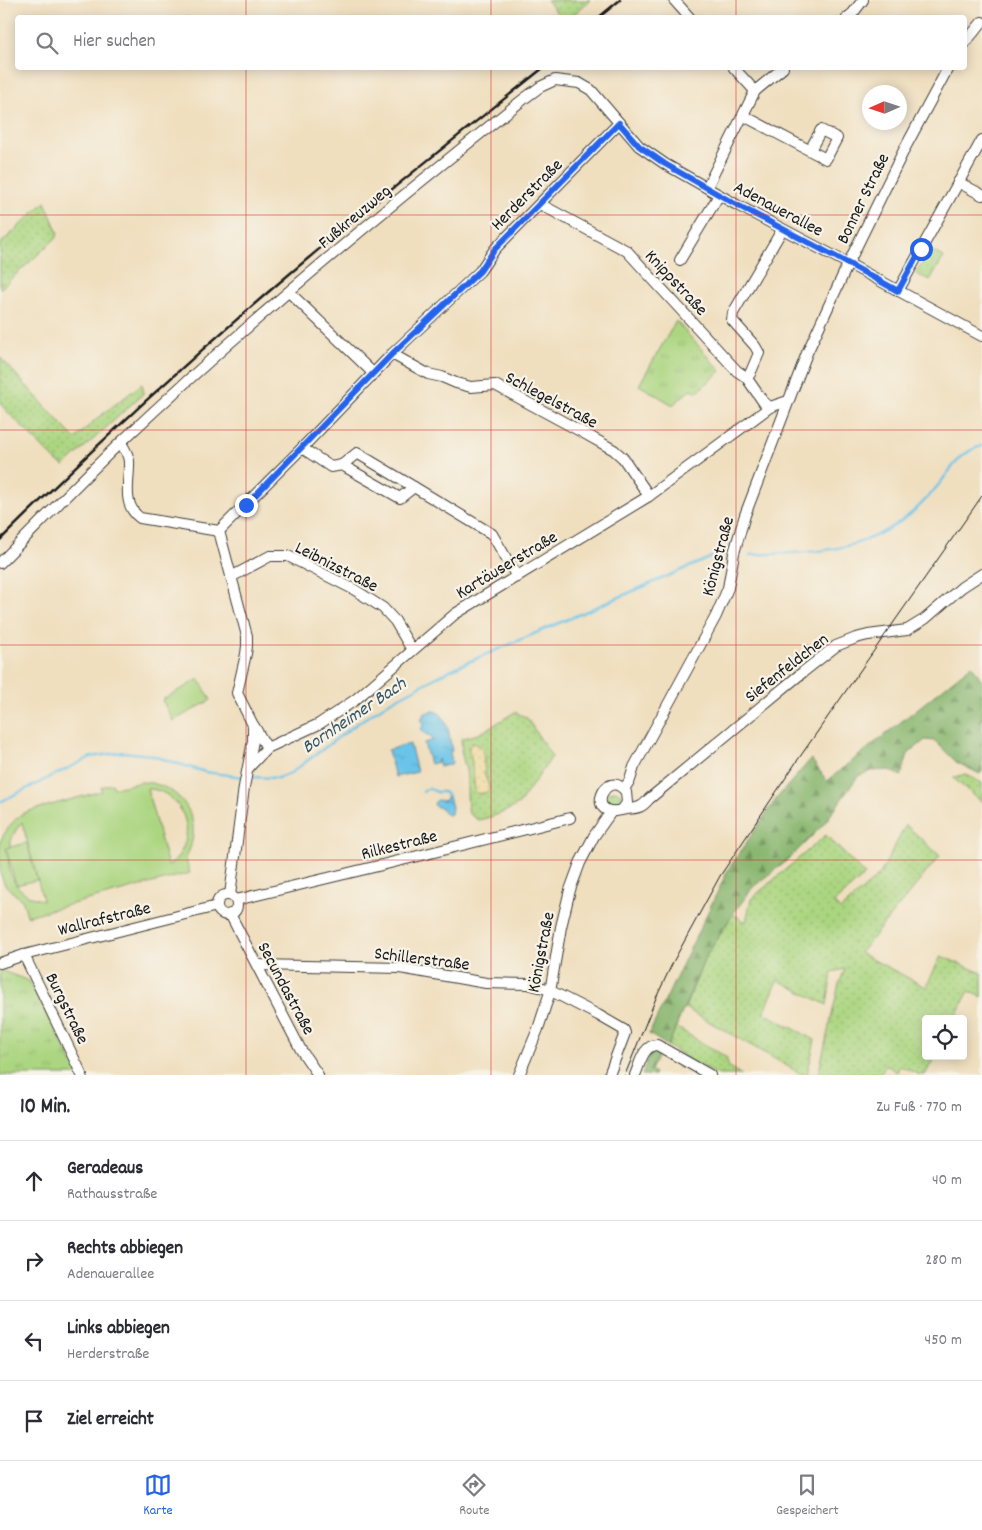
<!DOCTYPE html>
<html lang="de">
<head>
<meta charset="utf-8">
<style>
	:root { --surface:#fff; --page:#f2f2f3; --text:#2b2b33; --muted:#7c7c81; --line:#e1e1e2; --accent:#2563eb }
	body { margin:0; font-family:Dekko,sans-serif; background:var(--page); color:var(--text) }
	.controls { position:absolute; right:15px; bottom:15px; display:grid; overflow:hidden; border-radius:5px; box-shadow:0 2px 12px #0003 }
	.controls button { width:45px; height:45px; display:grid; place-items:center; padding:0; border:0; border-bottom:1px solid var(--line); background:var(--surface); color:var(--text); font:25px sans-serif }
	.compass { position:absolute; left:862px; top:85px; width:45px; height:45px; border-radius:50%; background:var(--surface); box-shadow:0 2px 12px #0003; rotate:267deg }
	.stop { position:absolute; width:15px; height:15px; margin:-11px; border:4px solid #2563eb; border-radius:50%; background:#fff }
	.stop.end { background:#2563eb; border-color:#fff; box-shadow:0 1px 5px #0008 }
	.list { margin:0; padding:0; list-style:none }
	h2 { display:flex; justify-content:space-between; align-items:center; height:65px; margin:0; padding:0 20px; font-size:21px }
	h2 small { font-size:16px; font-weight:400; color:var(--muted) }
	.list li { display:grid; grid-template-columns:32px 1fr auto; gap:15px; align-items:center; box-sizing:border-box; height:80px; padding:0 20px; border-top:1px solid var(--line) }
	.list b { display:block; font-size:19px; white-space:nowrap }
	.list p { margin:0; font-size:16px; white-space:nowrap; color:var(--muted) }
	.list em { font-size:16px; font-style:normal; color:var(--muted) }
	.icon { flex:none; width:28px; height:28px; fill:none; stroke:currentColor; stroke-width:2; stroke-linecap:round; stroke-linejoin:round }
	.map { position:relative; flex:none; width:982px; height:1075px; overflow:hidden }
	.search { position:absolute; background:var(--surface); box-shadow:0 2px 12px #0003; left:15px; right:15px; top:15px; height:55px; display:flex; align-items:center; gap:12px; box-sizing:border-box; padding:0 18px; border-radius:5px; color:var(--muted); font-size:19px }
	.sheet { height:385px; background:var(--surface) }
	nav { display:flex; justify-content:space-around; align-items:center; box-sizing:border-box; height:70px; border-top:1px solid var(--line); background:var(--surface); font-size:14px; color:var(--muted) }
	nav a { display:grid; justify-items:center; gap:2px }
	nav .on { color:var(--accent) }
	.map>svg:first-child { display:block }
	.grass { fill:url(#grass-dots); stroke:#64784e; fill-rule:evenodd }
	.forest { fill:url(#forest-firs); stroke:#526945 }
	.sand { fill:url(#sand-dots); stroke:#857b5d }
	.park { fill:url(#park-tufts); stroke:#64784e }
	.pitch { fill:#abd580; stroke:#64784e; fill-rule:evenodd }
	.water { fill:url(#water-ripples); stroke:#447082 }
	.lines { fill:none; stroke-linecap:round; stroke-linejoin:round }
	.stream { stroke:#6bc4e9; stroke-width:2.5 }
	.minor-casing { stroke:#3c3934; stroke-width:12 }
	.minor { stroke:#fff; stroke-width:10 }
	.tram { stroke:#1c1c1c; stroke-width:1 }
	.rail { stroke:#1c1c1c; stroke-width:2.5 }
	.route { stroke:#2563eb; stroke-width:6 }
	.grid { fill:none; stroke:#d62828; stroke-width:1; stroke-opacity:0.55 }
	.labels { text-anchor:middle; stroke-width:4.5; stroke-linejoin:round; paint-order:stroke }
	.street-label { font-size:18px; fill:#1c1c1c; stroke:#f7f3e8 }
	.water-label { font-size:19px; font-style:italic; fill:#385764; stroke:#f7f3e8 }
</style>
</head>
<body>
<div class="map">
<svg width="982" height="1075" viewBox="0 0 982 1075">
	<defs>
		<pattern id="grass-dots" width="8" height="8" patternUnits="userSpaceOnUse" patternTransform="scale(1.25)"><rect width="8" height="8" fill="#abd580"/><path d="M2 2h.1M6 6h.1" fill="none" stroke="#93b66e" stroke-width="1.8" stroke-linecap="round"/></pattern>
		<pattern id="forest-firs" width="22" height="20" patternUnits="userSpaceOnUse" patternTransform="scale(1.25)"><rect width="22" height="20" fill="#88b66e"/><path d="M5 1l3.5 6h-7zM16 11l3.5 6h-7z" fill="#6e935a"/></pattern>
		<pattern id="sand-dots" width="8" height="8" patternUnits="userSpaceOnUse" patternTransform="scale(1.25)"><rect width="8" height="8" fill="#eeda9e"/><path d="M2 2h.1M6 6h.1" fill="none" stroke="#ccba88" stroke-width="1.8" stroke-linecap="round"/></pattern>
		<pattern id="park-tufts" width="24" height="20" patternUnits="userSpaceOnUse" patternTransform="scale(1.25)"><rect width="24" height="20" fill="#abd580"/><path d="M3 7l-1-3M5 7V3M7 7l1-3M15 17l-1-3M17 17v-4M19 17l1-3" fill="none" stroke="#93b66e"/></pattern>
		<pattern id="water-ripples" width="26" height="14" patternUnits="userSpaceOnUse" patternTransform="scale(1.25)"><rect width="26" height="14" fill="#6bc4e9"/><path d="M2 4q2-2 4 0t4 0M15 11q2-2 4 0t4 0" fill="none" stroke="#5ca8c7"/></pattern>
	</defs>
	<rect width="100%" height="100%" fill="#f7f3e8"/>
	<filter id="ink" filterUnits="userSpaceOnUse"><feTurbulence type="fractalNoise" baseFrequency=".02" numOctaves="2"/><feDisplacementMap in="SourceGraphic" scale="10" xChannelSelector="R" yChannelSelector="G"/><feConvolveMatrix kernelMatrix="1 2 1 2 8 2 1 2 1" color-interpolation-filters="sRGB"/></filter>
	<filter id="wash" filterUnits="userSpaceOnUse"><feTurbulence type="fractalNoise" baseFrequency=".0096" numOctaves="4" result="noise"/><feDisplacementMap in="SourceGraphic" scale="20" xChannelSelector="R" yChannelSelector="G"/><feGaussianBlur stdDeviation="1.12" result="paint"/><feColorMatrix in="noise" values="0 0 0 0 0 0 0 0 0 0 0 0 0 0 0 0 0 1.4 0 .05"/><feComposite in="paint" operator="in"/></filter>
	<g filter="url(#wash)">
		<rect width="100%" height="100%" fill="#f0dfbf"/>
		<g class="grass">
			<path d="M547 0H590L571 17 561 18Z"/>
			<path d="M45 202 58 233 57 237 0 289V244Z"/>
			<path d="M930 250 944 257 930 280 916 274Z"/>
			<path d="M0 357 75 439 96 419 142 384 144 393 64 466 56 461 0 404Z"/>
			<path d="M515 712 527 718 552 757 519 804C506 812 493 817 478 820L469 814C466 799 468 784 466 770 465 765 462 757 461 750L462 747 461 739 481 733ZM473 743 480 746C486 758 481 773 489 785L485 793 478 794 475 790 471 756Z"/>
			<path d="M965 774 982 783V802L953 778Z"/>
			<circle cx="614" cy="799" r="8"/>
			<path d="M906 825 940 856 860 953 926 987 941 956 982 973V997L969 991 954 1019H926V1056H935L925 1075H920L900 1066 897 1072 886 1065 880 1075H818L839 984 845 969 832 972 827 1005 778 980 764 1013 815 1040 807 1075H803L685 1008 705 958 733 914 746 922 751 899 826 835 865 875 834 903 840 910 880 874Z"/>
			<path d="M676 1027 726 1057 729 1067 742 1075H719L689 1060 668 1046Z"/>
		</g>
		<g class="forest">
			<path d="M972 665 982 681V772L980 774 956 762 935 741 925 740 908 754 901 776 890 770 871 771 858 776 824 824 789 859 753 887 733 914 705 958 668 1046 649 1034 728 870 776 799 811 759 827 781Z"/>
			<path d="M653 1049 660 1052 651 1070 655 1073 654 1075H642L650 1052Z"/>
		</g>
		<path class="sand" d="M473 743 480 746 483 751 485 776 490 789 485 793 478 794 475 790 471 756 469 753V746Z"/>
		<g class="park">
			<path d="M676 321 721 371 697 392 691 389 673 405 639 385Z"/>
			<path d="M0 970 29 981 79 1075H0Z"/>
		</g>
		<g class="pitch">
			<path d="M199 679 211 700 173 721 162 700Z"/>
			<path d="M142 782C171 783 196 805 193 836 192 841 191 846 189 851 188 853 186 855 186 858 186 862 189 869 190 873L27 916 23 901 10 890 5 885 0 873V841L10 825 20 815 29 811 102 791 101 787 112 784 114 788ZM147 789C170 788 190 814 186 837 184 849 178 859 168 866ZM22 822 43 900C3 894 0 846 22 822Z"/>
			<path d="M27 843 37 880 16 885 6 848Z"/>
		</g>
		<g class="water">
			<path d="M431 711C449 711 449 737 452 751L450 752 452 762 451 764 440 767 438 759V762L430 764 424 743 431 741 432 740 431 736 425 734 421 729 424 725 423 721 421 720 424 714Z"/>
			<path d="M410 744 417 772 395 777 388 750Z"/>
			<path d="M447 796H449V797L452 807 451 814 447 815 441 808 435 806 434 803 437 800 444 801Z"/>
		</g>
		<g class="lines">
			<g class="stream">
				<path d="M750 555C806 552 853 555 901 521 916 511 929 497 940 483 952 468 961 451 982 446"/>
				<path d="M249 777 278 778 291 773 359 722 390 702 450 670 712 557"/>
				<path d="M423 792C429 786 431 790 437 792 439 792 442 792 444 792L448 796"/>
				<path d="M0 802 91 757 123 752 150 755 205 772 243 777"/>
			</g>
		</g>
	</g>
	<g filter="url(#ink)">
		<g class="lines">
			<defs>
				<g id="minor">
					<path d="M674 0 690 18"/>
					<path d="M847 18 853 13 863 0"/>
					<path d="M964 44 982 22"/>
					<path d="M734 68 755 91"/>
					<path d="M744 116 826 159 837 138 821 130 810 150"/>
					<path d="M958 182 982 195"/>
					<path d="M707 187 755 91 783 68"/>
					<path d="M540 204 627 251 737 371 746 377 764 403 770 407"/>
					<path d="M680 260 719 195"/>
					<path d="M898 291 982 140"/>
					<path d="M289 292 373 373"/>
					<path d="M392 354 428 374 442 377 456 383 471 387 495 385 582 432 614 450 623 458 649 496"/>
					<path d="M746 377 750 374 759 353 755 346 732 320 733 313 782 230"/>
					<path d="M121 443C125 449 128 454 129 461 130 481 121 504 140 518L219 531"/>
					<path d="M302 448 331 467 342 465 400 498 414 487 492 534 517 577"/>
					<path d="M342 465 357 453 414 487"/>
					<path d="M219 531 302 448 392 354 480 271 495 249 619 123"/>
					<path d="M219 531 247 636V646L246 654 237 693 253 725V741L244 787 230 895"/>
					<path d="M0 563C40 523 79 482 120 443 249 321 386 208 525 98L540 87 555 80 579 83 591 90 639 146 665 164 737 205 836 257 982 336"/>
					<path d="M231 577 270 556H288L355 590 383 608 395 621 412 650"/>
					<path d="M254 726 267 748"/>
					<path d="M249 767 267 748 319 724 355 700 455 614 649 496 770 407 788 401"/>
					<path d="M624 789 630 780 634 767 716 616 728 588 734 553 745 515 807 353 848 264 905 148 948 68"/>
					<path d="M622 810 627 803 626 792C606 765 583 820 622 810 635 807 639 811 649 799L803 672 836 646 856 638 868 635 907 630 925 619 962 587 982 574"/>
					<circle cx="227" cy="905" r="10"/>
					<path d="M236 900 378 866 570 818"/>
					<path d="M230 914 301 1050 318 1075"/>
					<path d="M24 955 82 1075"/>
					<path d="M0 963 24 955 217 906"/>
					<path d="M257 965 400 968 486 983 528 984 547 989 598 1015 624 1030 625 1033 609 1075"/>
					<path d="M519 1075 538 1029 550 992 561 927 570 890 580 863 594 836 611 812"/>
					<path d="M635 1075C640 1064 643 1045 657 1045L710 1075"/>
				</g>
			</defs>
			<use href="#minor" class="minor-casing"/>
			<use href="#minor" class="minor"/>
			<path class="tram" d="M625 1075 656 998 673 962 720 876 797 761 982 496"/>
			<g class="rail">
				<path d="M598 18 620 0"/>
				<path d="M0 540C90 451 184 364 280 282 366 209 455 138 543 68"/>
			</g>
		</g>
	</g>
	<g class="lines" filter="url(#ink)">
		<path class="route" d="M246 505 392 354 480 271 495 249 619 123 639 146 665 164 737 205 836 257 898 291 921 249"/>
	</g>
	<path class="grid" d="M246 0V18M491 0V18M736 0V18M246 68V1075M491 68V1075M736 68V1075M0 215H982M0 430H982M0 645H982M0 860H982"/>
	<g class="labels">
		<g class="street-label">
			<text transform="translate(526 194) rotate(-45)" y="6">Herderstraße</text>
			<text transform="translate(862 198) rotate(-64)" y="6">Bonner Straße</text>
			<text transform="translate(779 208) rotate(28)" y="6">Adenauerallee</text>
			<text transform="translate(354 216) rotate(-40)" y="6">Fußkreuzweg</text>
			<text transform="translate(677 282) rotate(47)" y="6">Knippstraße</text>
			<text transform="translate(552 399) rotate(28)" y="6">Schlegelstraße</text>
			<text transform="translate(717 556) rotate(-75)" y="6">Königstraße</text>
			<text transform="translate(506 564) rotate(-31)" y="6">Kartäuserstraße</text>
			<text transform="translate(337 566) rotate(27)" y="6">Leibnizstraße</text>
			<text transform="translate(786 667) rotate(-38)" y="6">Siefenfeldchen</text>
			<text transform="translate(399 844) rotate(-14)" y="6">Rilkestraße</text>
			<text transform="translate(104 918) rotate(-14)" y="6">Wallrafstraße</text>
			<text transform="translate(540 952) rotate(-79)" y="6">Königstraße</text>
			<text transform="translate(422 958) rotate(7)" y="6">Schillerstraße</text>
			<text transform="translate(287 988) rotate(62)" y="6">Secundastraße</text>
			<text transform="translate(68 1008) rotate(64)" y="6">Burgstraße</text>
		</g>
		<g class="water-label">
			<text transform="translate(353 714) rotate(-34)" y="7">Bornheimer Bach</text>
		</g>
	</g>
</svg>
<div class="controls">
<button><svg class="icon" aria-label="locate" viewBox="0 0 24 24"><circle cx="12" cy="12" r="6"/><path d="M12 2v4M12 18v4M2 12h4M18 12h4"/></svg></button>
</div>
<svg class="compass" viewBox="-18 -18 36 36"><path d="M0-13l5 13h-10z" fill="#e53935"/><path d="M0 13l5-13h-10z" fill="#7c7c81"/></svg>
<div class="stop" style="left:921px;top:249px"></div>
<div class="stop end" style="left:246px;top:505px"></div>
<div class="search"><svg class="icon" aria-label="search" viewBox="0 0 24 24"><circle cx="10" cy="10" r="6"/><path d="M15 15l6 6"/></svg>Hier suchen</div>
</div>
<section class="sheet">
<h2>10 Min.<small>Zu Fuß · 770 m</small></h2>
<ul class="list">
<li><svg class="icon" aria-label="ahead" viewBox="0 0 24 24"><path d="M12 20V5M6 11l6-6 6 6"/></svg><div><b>Geradeaus</b><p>Rathausstraße</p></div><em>40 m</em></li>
<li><svg class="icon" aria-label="right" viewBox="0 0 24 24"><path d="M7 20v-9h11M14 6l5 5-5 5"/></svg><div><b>Rechts abbiegen</b><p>Adenauerallee</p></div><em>280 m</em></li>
<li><svg class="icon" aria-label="left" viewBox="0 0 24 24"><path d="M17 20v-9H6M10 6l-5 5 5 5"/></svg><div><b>Links abbiegen</b><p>Herderstraße</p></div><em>450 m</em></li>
<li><svg class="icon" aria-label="arrive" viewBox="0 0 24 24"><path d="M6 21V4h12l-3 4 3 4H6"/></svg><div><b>Ziel erreicht</b></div></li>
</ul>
</section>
<nav>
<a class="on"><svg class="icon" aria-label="map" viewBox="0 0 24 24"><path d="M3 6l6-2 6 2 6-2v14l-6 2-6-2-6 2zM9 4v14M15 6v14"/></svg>Karte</a>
<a><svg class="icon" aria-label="directions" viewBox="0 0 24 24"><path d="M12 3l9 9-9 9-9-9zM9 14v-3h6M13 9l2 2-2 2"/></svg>Route</a>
<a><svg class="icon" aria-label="saved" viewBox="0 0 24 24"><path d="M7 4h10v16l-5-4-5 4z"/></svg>Gespeichert</a>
</nav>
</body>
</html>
